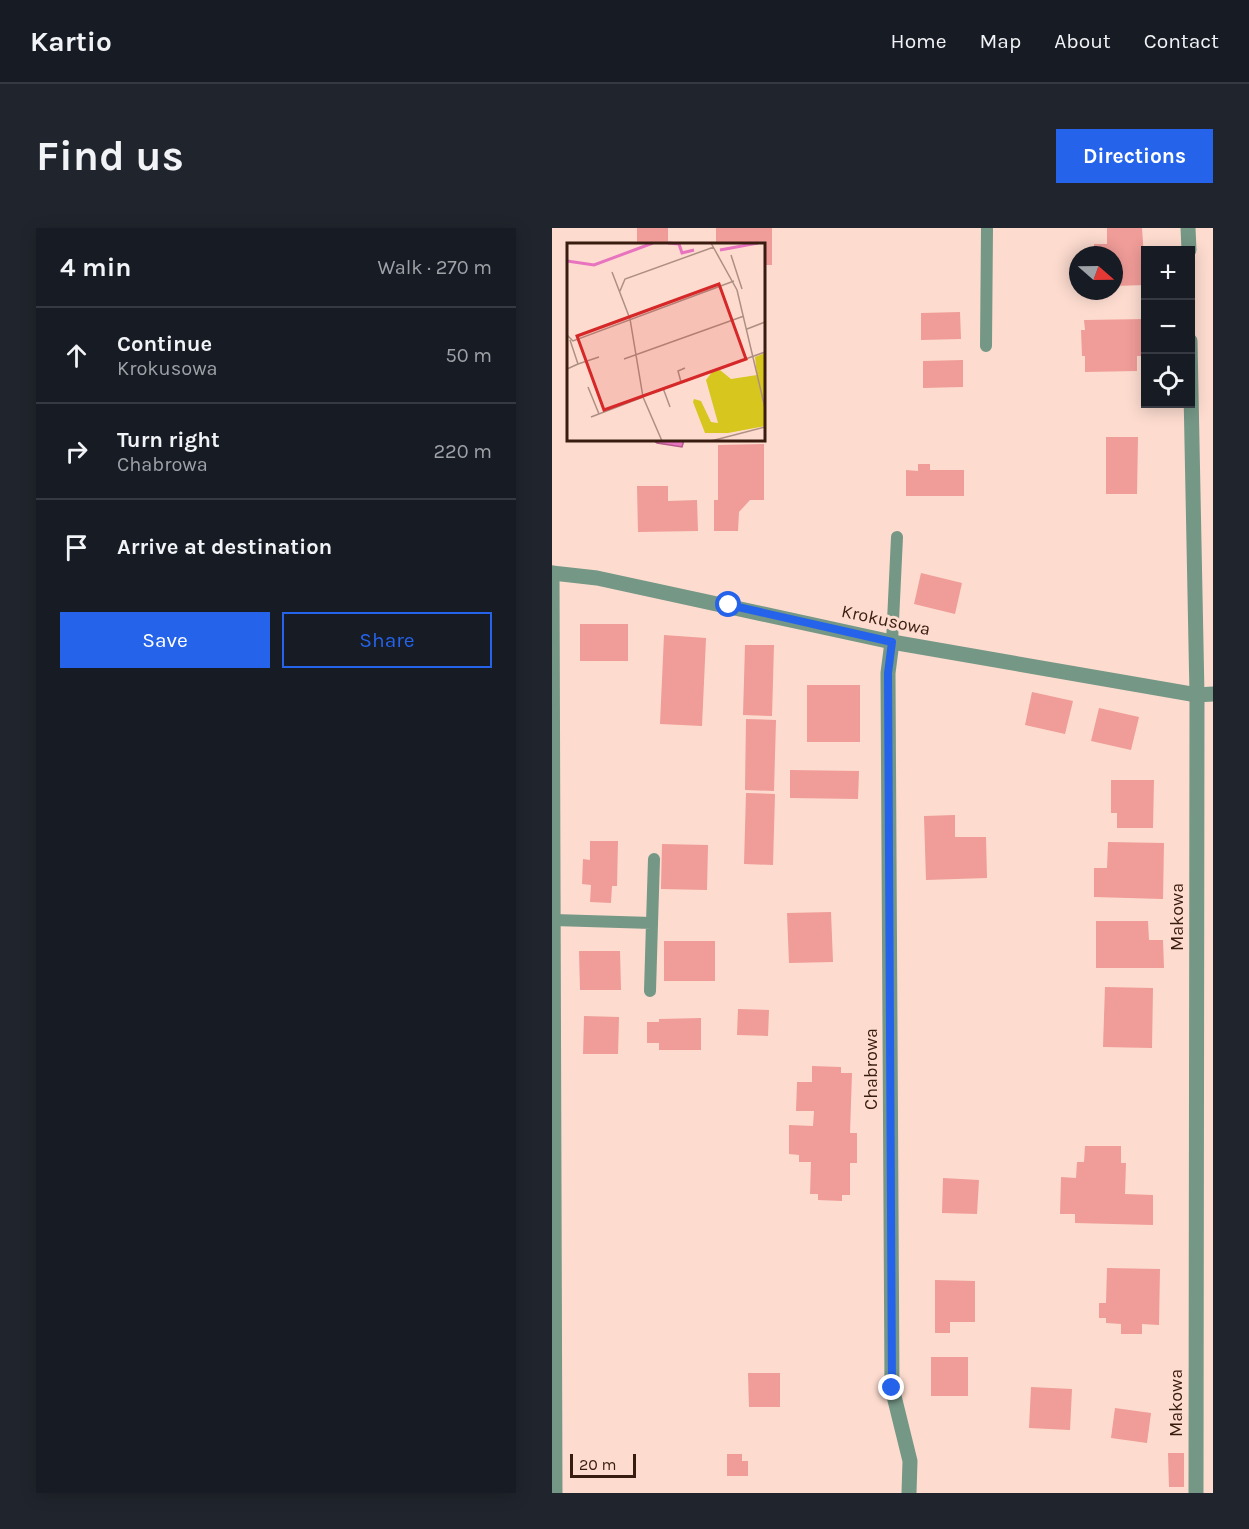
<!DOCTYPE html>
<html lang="en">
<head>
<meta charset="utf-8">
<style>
	:root { --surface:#171b24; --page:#20242c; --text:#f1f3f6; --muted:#9ea1a6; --line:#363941; --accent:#2563eb }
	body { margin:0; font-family:Karla,sans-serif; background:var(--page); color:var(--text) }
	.controls { position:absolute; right:18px; top:18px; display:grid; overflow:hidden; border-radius:0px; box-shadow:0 3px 15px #0003 }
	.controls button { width:54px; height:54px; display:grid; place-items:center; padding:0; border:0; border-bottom:2px solid var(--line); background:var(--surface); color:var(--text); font:30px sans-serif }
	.compass { position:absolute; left:517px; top:18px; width:54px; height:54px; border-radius:50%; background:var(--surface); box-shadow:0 3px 15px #0003; rotate:110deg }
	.scale { position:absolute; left:18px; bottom:15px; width:66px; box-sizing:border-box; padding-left:6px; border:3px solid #391c10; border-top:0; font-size:16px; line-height:21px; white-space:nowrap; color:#391c10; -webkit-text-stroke:4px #fddccf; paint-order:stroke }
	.stop { position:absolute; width:18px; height:18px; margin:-14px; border:4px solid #2563eb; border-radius:50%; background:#fff }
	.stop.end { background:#2563eb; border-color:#fff; box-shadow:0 2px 6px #0008 }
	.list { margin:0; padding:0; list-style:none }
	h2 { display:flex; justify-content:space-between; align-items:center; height:78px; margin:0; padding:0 24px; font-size:26px }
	h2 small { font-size:20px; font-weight:400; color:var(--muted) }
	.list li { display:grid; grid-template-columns:39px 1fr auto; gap:18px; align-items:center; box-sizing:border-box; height:96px; padding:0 24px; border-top:2px solid var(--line) }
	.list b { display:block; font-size:22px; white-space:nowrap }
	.list p { margin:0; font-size:20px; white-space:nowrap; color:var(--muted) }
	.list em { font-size:20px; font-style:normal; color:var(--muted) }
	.actions { display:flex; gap:12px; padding:18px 24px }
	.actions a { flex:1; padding:14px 0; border:2px solid var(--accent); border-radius:0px; text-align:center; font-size:21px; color:var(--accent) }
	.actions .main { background:var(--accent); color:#fff }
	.icon { flex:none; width:33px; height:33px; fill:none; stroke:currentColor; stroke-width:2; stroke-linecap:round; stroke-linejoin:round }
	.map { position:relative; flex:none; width:661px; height:1265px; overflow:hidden; border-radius:0px }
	header { display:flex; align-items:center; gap:36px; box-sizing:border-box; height:84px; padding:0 30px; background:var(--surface); border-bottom:2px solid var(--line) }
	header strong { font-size:28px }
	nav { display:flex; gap:33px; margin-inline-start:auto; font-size:21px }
	.intro { display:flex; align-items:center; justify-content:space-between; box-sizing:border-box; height:144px; padding:0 36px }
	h1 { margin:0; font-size:42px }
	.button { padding:15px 27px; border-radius:0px; background:var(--accent); color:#fff; font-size:21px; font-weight:700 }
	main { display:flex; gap:36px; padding:0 36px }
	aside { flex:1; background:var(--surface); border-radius:0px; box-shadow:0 3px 15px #0003 }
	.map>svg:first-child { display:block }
	.water { fill:#e873be; stroke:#b4598a; stroke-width:1.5 }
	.building { fill:#f09c98 }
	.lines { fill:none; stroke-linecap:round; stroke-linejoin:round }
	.lane { stroke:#759786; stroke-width:12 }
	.street { stroke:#759786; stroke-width:15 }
	.route { stroke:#2563eb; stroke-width:8 }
	.labels { text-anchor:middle; stroke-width:6; stroke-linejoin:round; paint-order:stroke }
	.street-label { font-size:18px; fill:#391c10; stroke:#fddccf }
	.inset-river { fill:none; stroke:#e873be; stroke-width:3 }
	.inset-road { fill:none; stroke:#af8f83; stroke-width:1.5 }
	.view { fill:#d62828; fill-opacity:0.15; stroke:#d62828; stroke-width:3 }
	.inset-edge { fill:none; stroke:#391c10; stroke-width:3 }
</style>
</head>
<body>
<header>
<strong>Kartio</strong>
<nav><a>Home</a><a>Map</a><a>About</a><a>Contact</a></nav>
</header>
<div class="intro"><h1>Find us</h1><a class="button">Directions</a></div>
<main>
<aside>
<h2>4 min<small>Walk · 270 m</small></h2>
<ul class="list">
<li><svg class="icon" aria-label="ahead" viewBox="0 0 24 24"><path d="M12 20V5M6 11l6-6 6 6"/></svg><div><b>Continue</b><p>Krokusowa</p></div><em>50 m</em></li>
<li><svg class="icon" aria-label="right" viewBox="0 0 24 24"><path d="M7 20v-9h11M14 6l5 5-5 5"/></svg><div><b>Turn right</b><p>Chabrowa</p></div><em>220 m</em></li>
<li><svg class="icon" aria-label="arrive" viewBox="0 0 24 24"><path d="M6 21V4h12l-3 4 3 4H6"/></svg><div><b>Arrive at destination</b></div></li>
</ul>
<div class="actions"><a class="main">Save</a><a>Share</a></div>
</aside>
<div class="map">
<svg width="661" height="1265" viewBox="0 0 661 1265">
	<rect width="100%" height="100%" fill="#fddccf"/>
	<path class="water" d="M101 212H132L130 219 105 215Z"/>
	<g class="building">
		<rect x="85" y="0" width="31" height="16"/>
		<path d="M164 0H220V37H212V16H164Z"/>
		<path d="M555 0H590L594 57 562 58V27H542V16H555Z"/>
		<path d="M408 84 409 111 369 112V85Z"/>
		<path d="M594 91V128H585V143L533 144V128H530L529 102H533L532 92Z"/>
		<path d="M411 132V159L371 160V133Z"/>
		<path d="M554 209H586L585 266H554Z"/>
		<path d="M212 216V272H198L187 284 186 303H162V272H166V217Z"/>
		<path d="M366 236H378V242H412V268H354V242L366 243Z"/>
		<path d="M85 258H116V273L145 272 146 303 86 304Z"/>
		<path d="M369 345 410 355 403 386 362 376Z"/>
		<rect x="28" y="396" width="48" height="37"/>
		<path d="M112 407 154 410 150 498 108 496Z"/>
		<path d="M193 417H222L220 488 191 487Z"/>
		<rect x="255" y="457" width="53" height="57"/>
		<path d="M480 464 521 473 513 506 473 497Z"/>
		<path d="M547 480 587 489 579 522 539 513Z"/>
		<path d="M194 491 224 492 222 563 193 562Z"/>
		<path d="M238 542 307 543 306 571 238 570Z"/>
		<path d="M559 552H602L601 600H565V585H559Z"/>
		<path d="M194 565 223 566 221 637 192 636Z"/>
		<path d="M403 587V609H434L435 650 374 652 372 588Z"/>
		<path d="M38 613H66L65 658H60L59 675 38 674 39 657 30 656 31 631 38 632Z"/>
		<path d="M556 614 612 615 611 671 542 669V640H555Z"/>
		<path d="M110 616 156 617 155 662 109 661Z"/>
		<path d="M279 684 281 734 237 735 235 685Z"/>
		<path d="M544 693H596L597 712H611L612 740H544Z"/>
		<rect x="112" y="713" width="51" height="40"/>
		<path d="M27 723H68L69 762H28Z"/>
		<path d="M553 759 601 760 600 820 551 819Z"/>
		<path d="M186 781 217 782 216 808 185 807Z"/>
		<path d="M32 788 67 789 66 826H31Z"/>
		<path d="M149 790V822H107V815H95V794H107V791Z"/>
		<path d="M260 838 289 839V845H300L298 905H305V935H298V967H290V973L266 972V966H258L259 934H247V927L237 926V897L261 898 262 883H244L245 854H260Z"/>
		<path d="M533 918H569V935H574L573 966 601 967V997L523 995V986H508L509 949 524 950 525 934H532Z"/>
		<path d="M391 950 427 952 425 986 390 985Z"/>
		<path d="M555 1040 608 1041 607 1097 590 1096V1106H569V1096L554 1095V1090H547V1075H554Z"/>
		<path d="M383 1052 423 1053V1094H398V1105H383Z"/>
		<rect x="379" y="1129" width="37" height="39"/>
		<path d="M196 1145H228V1179H197Z"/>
		<path d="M479 1159 520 1161 518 1202 477 1200Z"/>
		<path d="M563 1180 599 1185 595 1215 559 1210Z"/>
		<path d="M616 1225H632V1259H617Z"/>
		<path d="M175 1226H190V1233H196V1248H175Z"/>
	</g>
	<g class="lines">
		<g class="lane">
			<path d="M434 118 435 0"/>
			<path d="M340 414 345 309"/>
			<path d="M2 692 100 695 98 763"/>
			<path d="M100 695 102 631"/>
		</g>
		<g class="street">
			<path d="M636 0 637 22"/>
			<path d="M638 113 645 467 644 1265"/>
			<path d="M0 345 3 1265"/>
			<path d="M0 345 45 350 340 414 645 467 661 466"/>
			<path d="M340 414 336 445 340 1160 358 1233 357 1265"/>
		</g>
	</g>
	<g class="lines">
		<path class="route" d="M177 377 340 414 336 445 340 1160"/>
	</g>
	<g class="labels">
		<g class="street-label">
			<text transform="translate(334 392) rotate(12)" y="6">Krokusowa</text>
			<text transform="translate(625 689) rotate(-90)" y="6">Makowa</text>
			<text transform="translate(319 841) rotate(-90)" y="6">Chabrowa</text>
			<text transform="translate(624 1175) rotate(-90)" y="6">Makowa</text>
		</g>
	</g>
	<g transform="translate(15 15)">
		<rect width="198" height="198" fill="#fddccf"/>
		<path d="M198 110V183L161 190H138L126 159 127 156 134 158 144 179 151 180 139 137 145 129 153 127 164 136 190 132 188 114Z" fill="#d6c61e"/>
		<path class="inset-river" d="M101 0 112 1 115 10 127 7M153 7 191 0M0 18 27 22 86 0"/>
		<path class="inset-road" d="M144 0 170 47 198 165M164 12 175 46M45 29 63 76 76 154 95 198M53 48 58 36 147 4M180 86 198 79M0 92 6 98 167 38M57 116 177 73M11 121 32 114M0 126 11 121 3 97M114 139 111 128 118 125M21 144 32 171M96 145 103 164M75 153 198 109M24 174 76 154M144 198 198 184"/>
		<path class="view" d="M152 41 179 116 37 167 10 93Z"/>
		<rect width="198" height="198" class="inset-edge"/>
	</g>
</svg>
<div class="controls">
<button>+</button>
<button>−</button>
<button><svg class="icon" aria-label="locate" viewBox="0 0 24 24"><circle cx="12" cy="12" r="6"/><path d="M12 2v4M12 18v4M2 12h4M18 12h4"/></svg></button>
</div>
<svg class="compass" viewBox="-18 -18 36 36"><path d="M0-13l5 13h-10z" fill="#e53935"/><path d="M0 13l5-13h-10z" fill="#9ea1a6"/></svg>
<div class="scale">20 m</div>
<div class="stop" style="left:177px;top:377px"></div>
<div class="stop end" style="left:340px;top:1160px"></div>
</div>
</main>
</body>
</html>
